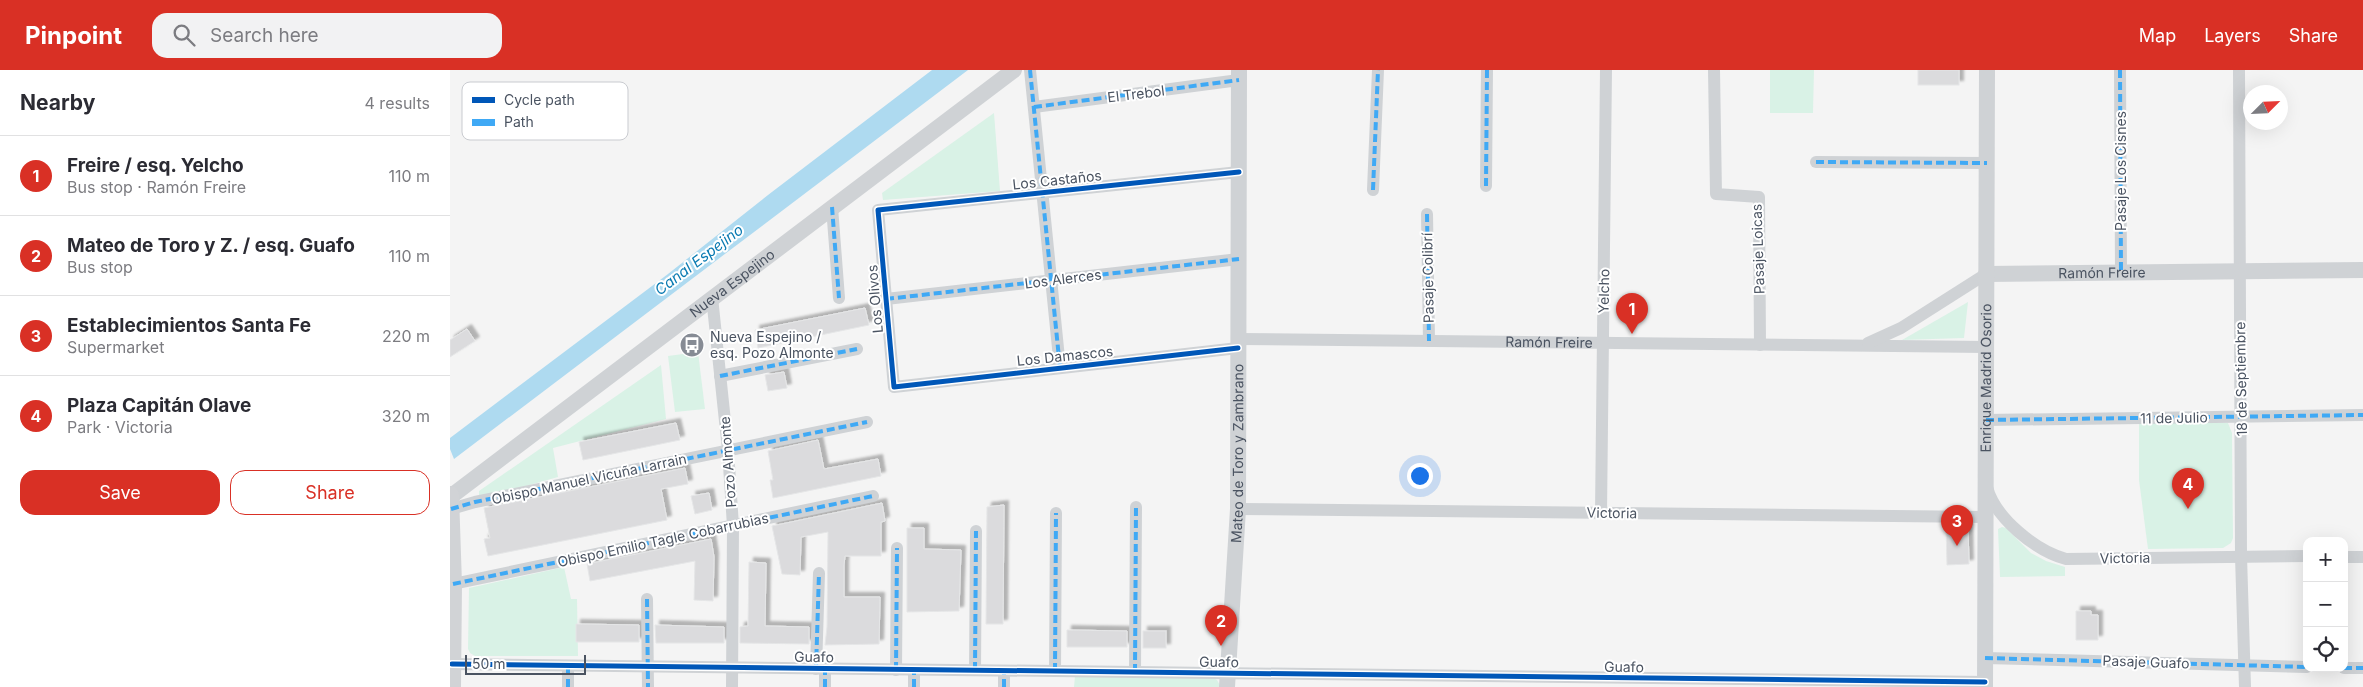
<!DOCTYPE html>
<html lang="en">
<head>
<meta charset="utf-8">
<style>
	:root { --surface:#fff; --page:#f2f2f3; --text:#2b2b33; --muted:#7c7c81; --line:#e1e1e2; --accent:#d93025 }
	body { margin:0; font-family:Inter,sans-serif; background:var(--page); color:var(--text) }
	.controls { position:absolute; right:15px; bottom:15px; display:grid; overflow:hidden; border-radius:10px; box-shadow:0 5px 20px #0002 }
	.controls button { width:45px; height:45px; display:grid; place-items:center; padding:0; border:0; border-bottom:1px solid var(--line); background:var(--surface); color:var(--text); font:25px sans-serif }
	.compass { position:absolute; left:1793px; top:15px; width:45px; height:45px; border-radius:50%; background:var(--surface); box-shadow:0 5px 20px #0002; rotate:66deg }
	.scale { position:absolute; left:15px; bottom:12px; width:121px; box-sizing:border-box; padding-left:5px; border:2px solid #4a5361; border-top:0; font-size:14px; line-height:18px; white-space:nowrap; color:#4a5361; -webkit-text-stroke:4px #fff; paint-order:stroke }
	.you { position:absolute; left:969px; top:405px; width:18px; height:18px; margin:-12px; border:4px solid #fff; border-radius:50%; background:#1a73e8; box-shadow:0 0 0 8px #1a73e833 }
	.badge { display:grid; place-items:center; width:32px; height:32px; border-radius:50%; background:var(--accent); color:#fff; font-size:16px; font-weight:700 }
	.pin { position:absolute; translate:-50% -41px; filter:drop-shadow(0 1px 2px #0008) }
	.pin::after { content:''; position:absolute; top:26px; width:18px; height:15px; background:inherit; clip-path:polygon(0 0,100% 0,50% 100%) }
	.list { margin:0; padding:0; list-style:none }
	h2 { display:flex; justify-content:space-between; align-items:center; height:65px; margin:0; padding:0 20px; font-size:21px }
	h2 small { font-size:16px; font-weight:400; color:var(--muted) }
	.list li { display:grid; grid-template-columns:32px 1fr auto; gap:15px; align-items:center; box-sizing:border-box; height:80px; padding:0 20px; border-top:1px solid var(--line) }
	.list b { display:block; font-size:19px; white-space:nowrap }
	.list p { margin:0; font-size:16px; white-space:nowrap; color:var(--muted) }
	.list em { font-size:16px; font-style:normal; color:var(--muted) }
	.actions { display:flex; gap:10px; padding:15px 20px }
	.actions a { flex:1; padding:11px 0; border:1px solid var(--accent); border-radius:15px; text-align:center; font-size:18px; color:var(--accent) }
	.actions .main { background:var(--accent); color:#fff }
	.icon { flex:none; width:28px; height:28px; fill:none; stroke:currentColor; stroke-width:2; stroke-linecap:round; stroke-linejoin:round }
	.map { position:relative; flex:none; width:1913px; height:617px; overflow:hidden }
	header { display:flex; align-items:center; gap:30px; box-sizing:border-box; height:70px; padding:0 25px; background:var(--accent); color:#fff }
	header strong { font-size:24px }
	nav { display:flex; gap:28px; margin-inline-start:auto; font-size:18px }
	.search { width:350px; height:45px; background:var(--page); display:flex; align-items:center; gap:12px; box-sizing:border-box; padding:0 18px; border-radius:15px; color:var(--muted); font-size:19px }
	main { display:flex }
	aside { flex:1; background:var(--surface) }
	.map>svg:first-child { display:block }
	.green { fill:#d9f2e6 }
	.water { fill:#aedaf0 }
	.building { fill:#dbdbdd; stroke:#e5e6e7; filter:url(#shadow) }
	.lines { fill:none; stroke-linecap:round; stroke-linejoin:round }
	.minor { stroke:#cfd2d5; stroke-width:12 }
	.tertiary { stroke:#cfd2d5; stroke-width:16 }
	.secondary { stroke:#d1d3d6; stroke-width:18 }
	.quiet { stroke:#3fa9f5; stroke-width:4; stroke-dasharray:8 4; stroke-linecap:butt }
	.cycleway-casing { stroke:#fff; stroke-width:8 }
	.cycleway { stroke:#0057b8; stroke-width:5 }
	.labels { text-anchor:middle; stroke-width:4; stroke-linejoin:round; paint-order:stroke }
	.street-label { font-size:14px; fill:#4a5361; stroke:#fff }
	.poi-label { font-size:14px; fill:#4a5361; stroke:#fff; text-anchor:start }
	.water-label { font-size:15px; font-style:italic; fill:#0b7bb2; stroke:#fff }
	.key { fill:#fff; stroke:#c9cbd0; stroke-width:1 }
	.key-label { font-size:14px; fill:#4a5361 }
</style>
</head>
<body>
<header>
<strong>Pinpoint</strong>
<div class="search"><svg class="icon" aria-label="search" viewBox="0 0 24 24"><circle cx="10" cy="10" r="6"/><path d="M15 15l6 6"/></svg>Search here</div>
<nav><a>Map</a><a>Layers</a><a>Share</a></nav>
</header>
<main>
<aside>
<h2>Nearby<small>4 results</small></h2>
<ul class="list">
<li><span class="badge">1</span><div><b>Freire / esq. Yelcho</b><p>Bus stop · Ramón Freire</p></div><em>110 m</em></li>
<li><span class="badge">2</span><div><b>Mateo de Toro y Z. / esq. Guafo</b><p>Bus stop</p></div><em>110 m</em></li>
<li><span class="badge">3</span><div><b>Establecimientos Santa Fe</b><p>Supermarket</p></div><em>220 m</em></li>
<li><span class="badge">4</span><div><b>Plaza Capitán Olave</b><p>Park · Victoria</p></div><em>320 m</em></li>
</ul>
<div class="actions"><a class="main">Save</a><a>Share</a></div>
</aside>
<div class="map">
<svg width="1913" height="617" viewBox="0 0 1913 617">
	<defs>
		<filter id="shadow"><feDropShadow dx="4.5" dy="-4.5" stdDeviation="1" flood-color="#0004"/></filter>
	</defs>
	<rect width="100%" height="100%" fill="#f4f4f4"/>
	<g class="green">
		<path d="M1320 0H1364L1363 43H1320Z"/>
		<path d="M544 43 550 121 433 130 432 123Z"/>
		<path d="M1518 232 1514 268 1452 270Z"/>
		<path d="M248 282 255 339 225 342 218 286Z"/>
		<path d="M211 295 216 349 103 378 108 407 29 429V421Z"/>
		<path d="M1689 352 1778 353 1782 363 1783 468 1781 473 1773 478 1698 479 1689 410Z"/>
		<path d="M1552 457 1556 458 1581 483 1596 491 1615 497V506L1550 507 1548 459Z"/>
		<path d="M114 497 121 529H127L128 586H25L20 583 18 579 19 518Z"/>
		<path d="M625 606 763 608 767 610 771 617H624Z"/>
	</g>
	<path class="water" d="M482 0H518L4 389 0 379V368L218 204 318 125Z"/>
	<g class="building">
		<rect x="1468" y="0" width="41" height="15"/>
		<path d="M415 238 419 255 308 278 305 260Z"/>
		<path d="M17 259 25 271 0 287V270Z"/>
		<path d="M334 302 337 318 318 321 315 305Z"/>
		<path d="M226 353 230 370 133 390 129 372Z"/>
		<path d="M368 370 374 399 428 389 431 406 323 428 320 410H323L318 381Z"/>
		<path d="M235 398 238 414 211 419 217 450 38 486 34 469 40 468 34 438Z"/>
		<path d="M259 423 262 440 245 444 241 426Z"/>
		<path d="M432 433 435 451 431 452V486H395L394 495V527H430L429 574 375 575 377 557 378 462 351 467 350 505 332 504 322 456Z"/>
		<path d="M554 435 553 554H536L537 437Z"/>
		<path d="M1518 457 1519 494 1497 495 1496 458Z"/>
		<path d="M457 458H474V479L511 480 509 541 457 542Z"/>
		<path d="M261 469 264 487 263 531 244 530 245 491 140 511 137 494Z"/>
		<path d="M299 492 316 493 315 556 359 557V574L290 573V557L298 556Z"/>
		<path d="M1626 541H1641V545H1648V570H1626Z"/>
		<path d="M126 554 189 555V572H126Z"/>
		<path d="M205 555 274 557V573H206Z"/>
		<path d="M617 560 677 561V577H617Z"/>
		<rect x="693" y="561" width="23" height="17"/>
	</g>
	<g class="lines">
		<g class="minor">
			<path d="M580 0 610 298"/>
			<path d="M1264 0 1266 124 1309 127 1310 275"/>
			<path d="M1670 0 1671 203"/>
			<path d="M1789 0 1791 486 1795 617"/>
			<path d="M584 37 789 10"/>
			<path d="M1366 92 1537 93"/>
			<path d="M1036 116 1037 0"/>
			<path d="M923 120 928 0"/>
			<path d="M382 137 389 228"/>
			<path d="M977 144 979 271"/>
			<path d="M262 227 278 380 283 456 282 617"/>
			<path d="M436 229 789 189"/>
			<path id="s1" d="M788 269 1536 277"/>
			<path d="M1418 273 1451 258 1536 204"/>
			<path d="M788 278 444 317 428 140 789 102"/>
			<path d="M270 306 407 279"/>
			<path d="M1536 350 1913 345"/>
			<path d="M1537 417C1545 448 1586 481 1616 489L1857 486"/>
			<path d="M1 439 25 432 417 352"/>
			<path d="M788 439 1535 447"/>
			<path d="M1151 443 1156 0"/>
			<path d="M1894 487H1913"/>
			<path d="M3 514 423 426"/>
			<path d="M197 529 198 617"/>
			<path d="M1535 588 1857 597"/>
			<path d="M2 594 1535 612"/>
			<path d="M1894 598H1913"/>
			<path d="M366 599 369 503"/>
			<path d="M446 600 447 478"/>
			<path d="M525 600 526 461"/>
			<path d="M605 601 606 443"/>
			<path d="M685 602 686 437"/>
			<path d="M118 617V596"/>
			<path d="M375 617V599"/>
			<path d="M464 617V600"/>
			<path d="M554 617V601"/>
		</g>
		<g class="tertiary">
			<path id="s2" d="M1536 204 1913 200"/>
			<path id="s3" d="M0 427 564 0"/>
			<path id="s4" d="M777 617 788 439 789 0"/>
			<path id="s5" d="M1535 617 1537 0"/>
		</g>
		<path class="secondary" d="M0 425 3 514 2 617"/>
		<g class="quiet">
			<path d="M580 0 610 298"/>
			<path d="M1670 0 1671 203"/>
			<path d="M584 37 789 10"/>
			<path d="M1366 92 1537 93"/>
			<path d="M1036 116 1037 0"/>
			<path d="M923 120 928 0"/>
			<path d="M382 137 389 228"/>
			<path d="M977 144 979 271"/>
			<path d="M436 229 789 189"/>
			<path d="M270 306 407 279"/>
			<path d="M1536 350 1913 345"/>
			<path d="M1 439 25 432 417 352"/>
			<path d="M3 514 423 426"/>
			<path d="M197 529 198 617"/>
			<path d="M1535 588 1857 597"/>
			<path d="M1894 598H1913"/>
			<path d="M366 599 369 503"/>
			<path d="M446 600 447 478"/>
			<path d="M525 600 526 461"/>
			<path d="M605 601 606 443"/>
			<path d="M685 602 686 437"/>
			<path d="M118 617V596"/>
			<path d="M375 617V599"/>
			<path d="M464 617V600"/>
			<path d="M554 617V601"/>
		</g>
		<defs>
			<g id="cycleway">
				<path d="M788 278 444 317 428 140 789 102"/>
				<path d="M2 594 1535 612"/>
			</g>
		</defs>
		<use href="#cycleway" class="cycleway-casing"/>
		<use href="#cycleway" class="cycleway"/>
	</g>
	<defs>
		<symbol id="bus-disc" viewBox="-11 -11 22 22"><circle r="9.5" fill="#868b94" stroke="#fff"/><path d="M-5-6H5V4H4V6H2V4H-2V6H-4V4H-5ZM-3.5-4V0h7V-4ZM-3.5 1.2v1.5H-2V1.2ZM2 1.2v1.5H3.5V1.2Z" fill="#fff"/></symbol>
	</defs>
	<g fill-rule="evenodd">
		<use href="#bus-disc" x="228" y="261" width="28" height="28"/>
	</g>
	<g class="labels">
		<g class="street-label">
			<text transform="translate(686 24) rotate(-7)" y="5">El Trebol</text>
			<text transform="translate(1671 101) rotate(-90)" y="5">Pasaje Los Cisnes</text>
			<text transform="translate(607 110) rotate(-6)" y="5">Los Castaños</text>
			<text transform="translate(1308 179) rotate(-92)" y="5">Pasaje Loicas</text>
			<text dy="5" stroke="none"><textPath href="#s2" startOffset="116">Ramón Freire</textPath></text>
			<text transform="translate(978 208) rotate(-91)" y="5">Pasaje Colibrí</text>
			<text transform="translate(613 209) rotate(-7)" y="5">Los Alerces</text>
			<text dy="5" stroke="none"><textPath href="#s3" startOffset="354">Nueva Espejino</textPath></text>
			<text transform="translate(1154 221) rotate(-89)" y="5">Yelcho</text>
			<text transform="translate(425 229) rotate(-95)" y="5">Los Olivos</text>
			<text dy="5" stroke="none"><textPath href="#s1" startOffset="311">Ramón Freire</textPath></text>
			<text transform="translate(615 286) rotate(-6)" y="5">Los Damascos</text>
			<text dy="5" stroke="none"><textPath href="#s5" startOffset="309">Enrique Madrid Osorio</textPath></text>
			<text transform="translate(1791 309) rotate(-91)" y="5">18 de Septiembre</text>
			<text transform="translate(1724 348) rotate(-1)" y="5">11 de Julio</text>
			<text dy="5" stroke="none"><textPath href="#s4" startOffset="234">Mateo de Toro y Zambrano</textPath></text>
			<text transform="translate(278 392) rotate(-94)" y="5">Pozo Almonte</text>
			<text transform="translate(139 409) rotate(-12)" y="5">Obispo Manuel Vicuña Larrain</text>
			<text transform="translate(1162 443) rotate(1)" y="5">Victoria</text>
			<text transform="translate(213 470) rotate(-12)" y="5">Obispo Emilio Tagle Cobarrubias</text>
			<text transform="translate(1675 488) rotate(-1)" y="5">Victoria</text>
			<text transform="translate(364 587) rotate(1)" y="5">Guafo</text>
			<text transform="translate(769 592) rotate(1)" y="5">Guafo</text>
			<text transform="translate(1696 592) rotate(2)" y="5">Pasaje Guafo</text>
			<text transform="translate(1174 597) rotate(1)" y="5">Guafo</text>
		</g>
		<g class="poi-label">
			<text x="260" y="272">Nueva Espejino /<tspan x="260" dy="16">esq. Pozo Almonte</tspan></text>
		</g>
		<g class="water-label">
			<text transform="translate(249 190) rotate(-37)" y="5">Canal Espejino</text>
		</g>
	</g>
	<rect x="12" y="12" width="166" height="58" rx="8" class="key"/>
	<rect x="22" y="27" width="23" height="6" fill="#0057b8"/>
	<rect x="22" y="49" width="23" height="7" fill="#3fa9f5"/>
	<g class="key-label">
		<text x="54" y="35">Cycle path</text>
		<text x="54" y="57">Path</text>
	</g>
</svg>
<div class="controls">
<button>+</button>
<button>−</button>
<button><svg class="icon" aria-label="locate" viewBox="0 0 24 24"><circle cx="12" cy="12" r="6"/><path d="M12 2v4M12 18v4M2 12h4M18 12h4"/></svg></button>
</div>
<svg class="compass" viewBox="-18 -18 36 36"><path d="M0-13l5 13h-10z" fill="#e53935"/><path d="M0 13l5-13h-10z" fill="#7c7c81"/></svg>
<div class="scale">50 m</div>
<div class="you"></div>
<div class="pin badge" style="left:1182px;top:264px">1</div>
<div class="pin badge" style="left:771px;top:576px">2</div>
<div class="pin badge" style="left:1507px;top:476px">3</div>
<div class="pin badge" style="left:1738px;top:439px">4</div>
</div>
</main>
</body>
</html>
